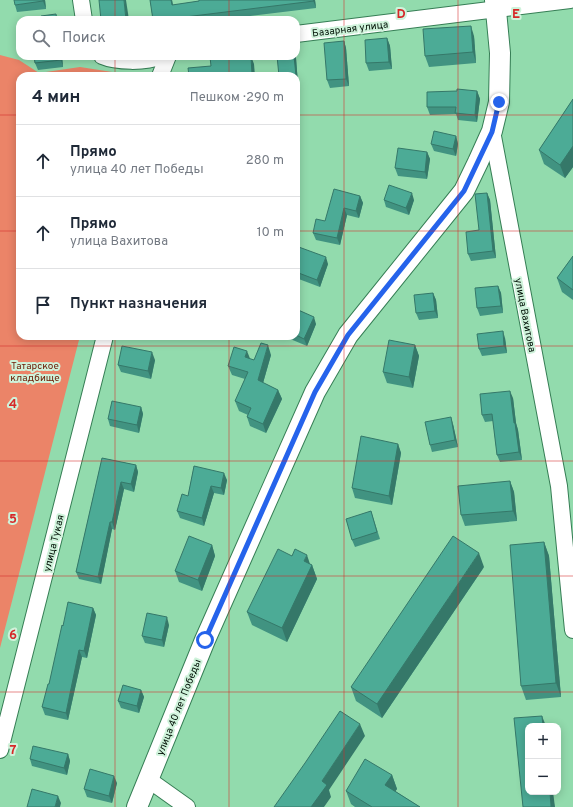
<!DOCTYPE html>
<html lang="ru">
<head>
<meta charset="utf-8">
<style>
	:root { --surface:#fff; --page:#f2f2f3; --text:#1f2937; --muted:#747a83; --line:#e0e1e3 }
	body { margin:0; font-family:Overpass,sans-serif; background:var(--page); color:var(--text) }
	.controls { position:absolute; right:12px; bottom:12px; display:grid; overflow:hidden; border-radius:8px; box-shadow:0 2px 10px #0003 }
	.controls button { width:36px; height:36px; display:grid; place-items:center; padding:0; border:0; border-bottom:1px solid var(--line); background:var(--surface); color:var(--text); font:20px sans-serif }
	.stop { position:absolute; width:12px; height:12px; margin:-9px; border:3px solid #2563eb; border-radius:50%; background:#fff }
	.stop.end { background:#2563eb; border-color:#fff; box-shadow:0 1px 4px #0008 }
	.list { margin:0; padding:0; list-style:none }
	h2 { display:flex; justify-content:space-between; align-items:center; height:52px; margin:0; padding:0 16px; font-size:17px }
	h2 small { font-size:13px; font-weight:400; color:var(--muted) }
	.list li { display:grid; grid-template-columns:26px 1fr auto; gap:12px; align-items:center; box-sizing:border-box; height:72px; padding:0 16px; border-top:1px solid var(--line) }
	.list b { display:block; font-size:15px; white-space:nowrap }
	.list p { margin:0; font-size:13px; white-space:nowrap; color:var(--muted) }
	.list em { font-size:13px; font-style:normal; color:var(--muted) }
	.icon { flex:none; width:22px; height:22px; fill:none; stroke:currentColor; stroke-width:2; stroke-linecap:round; stroke-linejoin:round }
	.map { position:relative; flex:none; width:573px; height:807px; overflow:hidden }
	.search { position:absolute; background:var(--surface); box-shadow:0 2px 10px #0003; left:16px; top:16px; width:284px; height:44px; display:flex; align-items:center; gap:10px; box-sizing:border-box; padding:0 14px; border-radius:12px; color:var(--muted); font-size:15px }
	.panel { position:absolute; background:var(--surface); box-shadow:0 2px 10px #0003; left:16px; top:72px; width:284px; height:268px; border-radius:12px }
	.map>svg:first-child { display:block }
	.green { fill:#eb8468 }
	.lines { fill:none; stroke-linecap:round; stroke-linejoin:round }
	.minor-casing { stroke:#367e55; stroke-width:18 }
	.tertiary-casing { stroke:#367e55; stroke-width:22 }
	.minor { stroke:#fff; stroke-width:16 }
	.tertiary { stroke:#fff; stroke-width:20 }
	.wall { fill:#419381 }
	.shaded-wall { fill:#357869 }
	.building { fill:#4cab96; stroke:#357869 }
	.route { stroke:#2563eb; stroke-width:5 }
	.grid { fill:none; stroke:#d62828; stroke-width:1; stroke-opacity:0.55 }
	.labels { text-anchor:middle; stroke-width:4; stroke-linejoin:round; paint-order:stroke }
	.street-label { font-size:10px; fill:#001005; stroke:#cff3db }
	.park-label { font-size:10px; fill:#6e220b; stroke:#cff3db }
	.grid-label { font-size:13px; text-anchor:middle; font-weight:bold; fill:#d62828; stroke:#cff3db; stroke-width:4; stroke-linejoin:round; paint-order:stroke }
</style>
</head>
<body>
<div class="map">
<svg width="573" height="807" viewBox="0 0 573 807">
	<rect width="100%" height="100%" fill="#92dbad"/>
	<path class="green" d="M0 55 19 60 39 73 80 67 138 76H20V336H80L0 648Z"/>
	<g class="lines">
		<defs>
			<g id="minor">
				<path d="M81 0 84 20"/>
				<path d="M296 34 570 0"/>
				<path d="M102 56C116 62 146 63 160 56"/>
				<path d="M160 76 168 56"/>
				<path d="M492 131 559 486 573 630"/>
				<path d="M0 750 105 336"/>
				<path d="M149 780 187 807"/>
			</g>
			<path id="tertiary" d="M137 807 205 640 315 392 348 335 464 191 478 162 492 131 499 102 500 53 495 0"/>
		</defs>
		<use href="#minor" class="minor-casing"/>
		<use href="#tertiary" class="tertiary-casing"/>
		<use href="#minor" class="minor"/>
		<use href="#tertiary" class="tertiary"/>
	</g>
	<g class="wall">
		<path d="M45 0 46 9 17 12 15 5Z"/>
		<path d="M150 0H172L173 5 199 1V0H315L316 8 218 20H153Z"/>
		<path d="M474 36 476 63 429 67 425 56Z"/>
		<path d="M387 38 390 46 392 69 369 71 366 63Z"/>
		<path d="M344 41 346 48 349 86 330 88 327 80Z"/>
		<path d="M34 56H62L63 67 38 70 35 63Z"/>
		<path d="M277 56H296V58L298 84 296 85V76Z"/>
		<path d="M477 91 480 99 477 122 458 120 456 114 430 115 427 107Z"/>
		<path d="M573 99V167L565 178 544 164 539 150Z"/>
		<path d="M456 136 458 144 456 156 434 151 431 144Z"/>
		<path d="M427 152 430 159 427 179 398 176 395 168Z"/>
		<path d="M487 193 490 200 496 258 471 261 468 254 479 230Z"/>
		<path d="M360 196 363 203 359 218 347 215 340 245 316 240 313 233 325 221Z"/>
		<path d="M384 200H414L409 215 386 207Z"/>
		<path d="M296 246 328 264 320 287 296 278Z"/>
		<path d="M573 256V300L562 292 557 278Z"/>
		<path d="M498 286 501 293 503 313 480 316 477 308Z"/>
		<path d="M433 293 436 300 438 318 419 320 416 313Z"/>
		<path d="M296 309 316 324 307 346 283 336H296Z"/>
		<path d="M505 338 507 353 482 356 479 349Z"/>
		<path d="M415 345 419 356 413 388 387 383 383 372Z"/>
		<path d="M271 355 263 383 278 390 282 399 266 433 250 426 247 417 248 415 239 411 235 401 245 379 232 375 228 366 250 359 254 360Z"/>
		<path d="M155 360 151 379 121 372 118 365Z"/>
		<path d="M513 398 516 423 518 430 522 460 500 462 497 455 493 421 485 422 482 415Z"/>
		<path d="M141 407 143 414 139 433 110 426 108 419Z"/>
		<path d="M453 424 458 447 432 452 430 445Z"/>
		<path d="M398 444 401 453 392 505 355 498 352 488Z"/>
		<path d="M102 458 136 465 138 472 134 492 124 489 115 530 112 529 101 584 79 579 76 572Z"/>
		<path d="M194 466 227 480 224 495 214 493 204 526 180 518 177 511 188 496Z"/>
		<path d="M510 481 514 492 517 521 465 526 461 515Z"/>
		<path d="M371 511 380 539 355 547 352 540Z"/>
		<path d="M544 542 549 556 561 697 526 700 521 686Z"/>
		<path d="M212 545 215 556 202 591 179 582 175 571Z"/>
		<path d="M310 564 312 565 317 579 287 642 252 625 247 612Z"/>
		<path d="M484 567 382 718 356 701 351 687Z"/>
		<path d="M93 608 96 615 87 658 82 657 68 720 45 715 42 707 49 684 63 626Z"/>
		<path d="M169 625 164 647 145 643 142 636Z"/>
		<path d="M141 690 144 697 139 713 121 708 118 701Z"/>
		<path d="M68 754 70 761 67 775 32 766 30 759Z"/>
		<path d="M392 775 397 789 395 791 420 807H355L351 804 346 791Z"/>
		<path d="M117 783 112 803 87 797 84 789Z"/>
	</g>
	<g class="shaded-wall">
		<path d="M43 0H45L46 9 43 1Z"/>
		<path d="M124 0H126L129 20H126Z"/>
		<path d="M171 0H172L174 12 172 5Z"/>
		<path d="M313 0H315L316 8Z"/>
		<path d="M471 26 474 36 476 63 473 52Z"/>
		<path d="M387 38 390 46 392 69 389 62Z"/>
		<path d="M344 41 346 48 349 86 346 79Z"/>
		<path d="M61 56H62L63 67 61 60Z"/>
		<path d="M251 56 254 64 255 76H252Z"/>
		<path d="M294 56H296V58L298 84 296 78Z"/>
		<path d="M477 91 480 99 477 122 475 115Z"/>
		<path d="M456 136 458 144 456 156 453 149Z"/>
		<path d="M573 146V167L565 178 560 165Z"/>
		<path d="M427 152 430 159 427 179 425 172Z"/>
		<path d="M412 193 414 200 409 215 406 208Z"/>
		<path d="M487 193 490 200 496 258 493 251Z"/>
		<path d="M360 196 363 203 359 218 356 211Z"/>
		<path d="M344 208 347 215 340 245 337 238Z"/>
		<path d="M326 257 328 264 320 287 317 280Z"/>
		<path d="M498 286 501 293 503 313 501 306Z"/>
		<path d="M433 293 436 300 438 318 435 311Z"/>
		<path d="M314 317 316 324 307 346 304 339Z"/>
		<path d="M503 331 505 338 507 353 504 346Z"/>
		<path d="M268 345 271 355 261 390 258 380Z"/>
		<path d="M415 345 419 356 413 388 409 377Z"/>
		<path d="M247 351 251 361 245 357Z"/>
		<path d="M152 352 155 360 151 379 148 371Z"/>
		<path d="M278 390 282 399 266 433 263 424Z"/>
		<path d="M510 391 513 398 516 423 518 430 522 460 519 452 514 423Z"/>
		<path d="M141 407 143 414 139 433 137 425Z"/>
		<path d="M451 417 453 424 458 447 455 440Z"/>
		<path d="M398 444 401 453 392 505 389 496Z"/>
		<path d="M136 465 138 472 134 492 131 484Z"/>
		<path d="M224 473 227 480 224 495 221 488Z"/>
		<path d="M510 481 514 492 517 521 513 511Z"/>
		<path d="M121 482 124 489 115 530 112 522Z"/>
		<path d="M211 486 214 493 204 526 202 518Z"/>
		<path d="M110 522 112 529 101 584 98 577Z"/>
		<path d="M544 542 549 556 561 697 556 683Z"/>
		<path d="M212 545 215 556 202 591 198 580Z"/>
		<path d="M479 553 484 567 382 718 377 704Z"/>
		<path d="M307 555 311 567 312 565 317 579 287 642 282 628 304 561Z"/>
		<path d="M93 608 96 615 87 658 84 651Z"/>
		<path d="M167 617 169 625 164 647 162 640Z"/>
		<path d="M79 650 82 657 68 720 66 713Z"/>
		<path d="M141 690 144 697 139 713 137 706Z"/>
		<path d="M542 716 546 726H543Z"/>
		<path d="M360 724 365 736 329 790 331 797 324 807H311L322 781Z"/>
		<path d="M68 754 70 761 67 775 64 768Z"/>
		<path d="M392 775 397 789 390 799 385 785Z"/>
		<path d="M114 776 117 783 112 803 109 796Z"/>
		<path d="M550 792H553L555 807H551Z"/>
		<path d="M58 796 61 803 60 807H55Z"/>
	</g>
	<g class="building">
		<path d="M14 0H43V1L15 5Z"/>
		<path d="M99 0H124L126 20H101Z"/>
		<path d="M150 0H171L172 5 199 1V0H313L314 1 161 20H153Z"/>
		<path d="M56 14 57 20H41V16Z"/>
		<path d="M471 26 473 52 425 56 423 29Z"/>
		<path d="M387 38 389 62 366 63 365 40Z"/>
		<path d="M344 41 346 79 327 80 324 43Z"/>
		<path d="M34 56H61V60L35 63Z"/>
		<path d="M225 56H251L252 76H189L188 68 211 66 210 57Z"/>
		<path d="M277 56H294L296 76H279Z"/>
		<path d="M457 89 477 91 475 115 455 113 456 107H427V92L457 91Z"/>
		<path d="M573 99V146L560 165 539 150Z"/>
		<path d="M434 131 456 136 453 149 431 144Z"/>
		<path d="M398 148 427 152 425 172 395 168Z"/>
		<path d="M389 185 412 193 406 208 384 200Z"/>
		<path d="M334 189 360 196 356 211 344 208 337 238 313 233 316 219 325 221Z"/>
		<path d="M487 193 493 251 468 254 466 232 479 230 475 194Z"/>
		<path d="M296 246 326 257 317 280 296 272Z"/>
		<path d="M573 256V290L557 278Z"/>
		<path d="M498 286 501 306 477 308 475 288Z"/>
		<path d="M433 293 435 311 416 313 414 295Z"/>
		<path d="M296 309 314 317 304 339 296 335Z"/>
		<path d="M503 331 504 346 479 349 477 334Z"/>
		<path d="M389 340 415 345 409 377 383 372Z"/>
		<path d="M261 343 268 345 258 380 278 390 263 424 247 417 251 408 235 401 248 372 228 366 234 347 247 351 245 357 254 360Z"/>
		<path d="M122 346 152 352 148 371 118 365Z"/>
		<path d="M510 391 514 423H515L519 452 497 455 492 414 482 415 480 394Z"/>
		<path d="M112 401 141 407 137 425 108 419Z"/>
		<path d="M451 417 455 440 430 445 425 422Z"/>
		<path d="M361 436 398 444 389 496 352 488Z"/>
		<path d="M102 458 136 465 131 484 121 482 112 522H110L98 577 76 572Z"/>
		<path d="M194 466 224 473 221 488 211 486 202 518 177 511 182 494 188 496Z"/>
		<path d="M510 481 513 511 461 515 458 486Z"/>
		<path d="M371 511 377 532 352 540 346 519Z"/>
		<path d="M189 536 212 545 198 580 175 571Z"/>
		<path d="M453 536 479 553 377 704 351 687Z"/>
		<path d="M544 542 556 683 521 686 510 545Z"/>
		<path d="M278 549 292 556 295 549 307 555 304 561 312 565 282 628 247 612Z"/>
		<path d="M68 602 93 608 84 651 79 650 66 713 42 707 48 684H49L62 625 63 626Z"/>
		<path d="M147 613 167 617 162 640 142 636Z"/>
		<path d="M123 685 141 690 137 706 118 701Z"/>
		<path d="M340 711 360 724 322 781 327 785 311 807H274L305 763Z"/>
		<path d="M542 716 543 726H528V792H550L551 807H523L514 718Z"/>
		<path d="M33 746 68 754 64 768 30 759Z"/>
		<path d="M365 759 392 775 385 785 420 807H372L346 791Z"/>
		<path d="M90 769 114 776 109 796 84 789Z"/>
		<path d="M32 789 58 796 55 807H27Z"/>
	</g>
	<g class="lines">
		<path class="route" d="M205 640 315 392 348 335 464 191 492 132 499 102"/>
	</g>
	<path class="grid" d="M115 0V20M229 0V20M344 0V807M458 0V807M115 56V76M229 56V76M0 115H20M296 115H573M0 231H20M296 231H573M115 336V807M229 336V807M0 346H573M0 461H573M0 576H573M0 692H573"/>
	<g class="labels">
		<g class="street-label">
			<text transform="translate(350 28) rotate(-7)" y="4">Базарная улица</text>
			<text transform="translate(526 315) rotate(79)" y="4">улица Вахитова</text>
			<text transform="translate(53 543) rotate(-76)" y="4">улица Тукая</text>
			<text transform="translate(178 707) rotate(-68)" y="4">улица 40 лет Победы</text>
		</g>
		<g class="park-label">
			<text x="35" y="369">Татарское<tspan x="35" dy="12">кладбище</tspan></text>
		</g>
	</g>
	<g class="grid-label">
		<text x="401" y="18">D</text>
		<text x="516" y="18">E</text>
		<text x="13" y="408">4</text>
		<text x="13" y="523">5</text>
		<text x="13" y="639">6</text>
		<text x="13" y="754">7</text>
	</g>
</svg>
<div class="controls">
<button>+</button>
<button>−</button>
</div>
<div class="stop" style="left:205px;top:640px"></div>
<div class="stop end" style="left:499px;top:102px"></div>
<div class="search"><svg class="icon" aria-label="search" viewBox="0 0 24 24"><circle cx="10" cy="10" r="6"/><path d="M15 15l6 6"/></svg>Поиск</div>
<section class="panel">
<h2>4 мин<small>Пешком · 290 m</small></h2>
<ul class="list">
<li><svg class="icon" aria-label="ahead" viewBox="0 0 24 24"><path d="M12 20V5M6 11l6-6 6 6"/></svg><div><b>Прямо</b><p>улица 40 лет Победы</p></div><em>280 m</em></li>
<li><svg class="icon" aria-label="ahead" viewBox="0 0 24 24"><path d="M12 20V5M6 11l6-6 6 6"/></svg><div><b>Прямо</b><p>улица Вахитова</p></div><em>10 m</em></li>
<li><svg class="icon" aria-label="arrive" viewBox="0 0 24 24"><path d="M6 21V4h12l-3 4 3 4H6"/></svg><div><b>Пункт назначения</b></div></li>
</ul>
</section>
</div>
</body>
</html>
